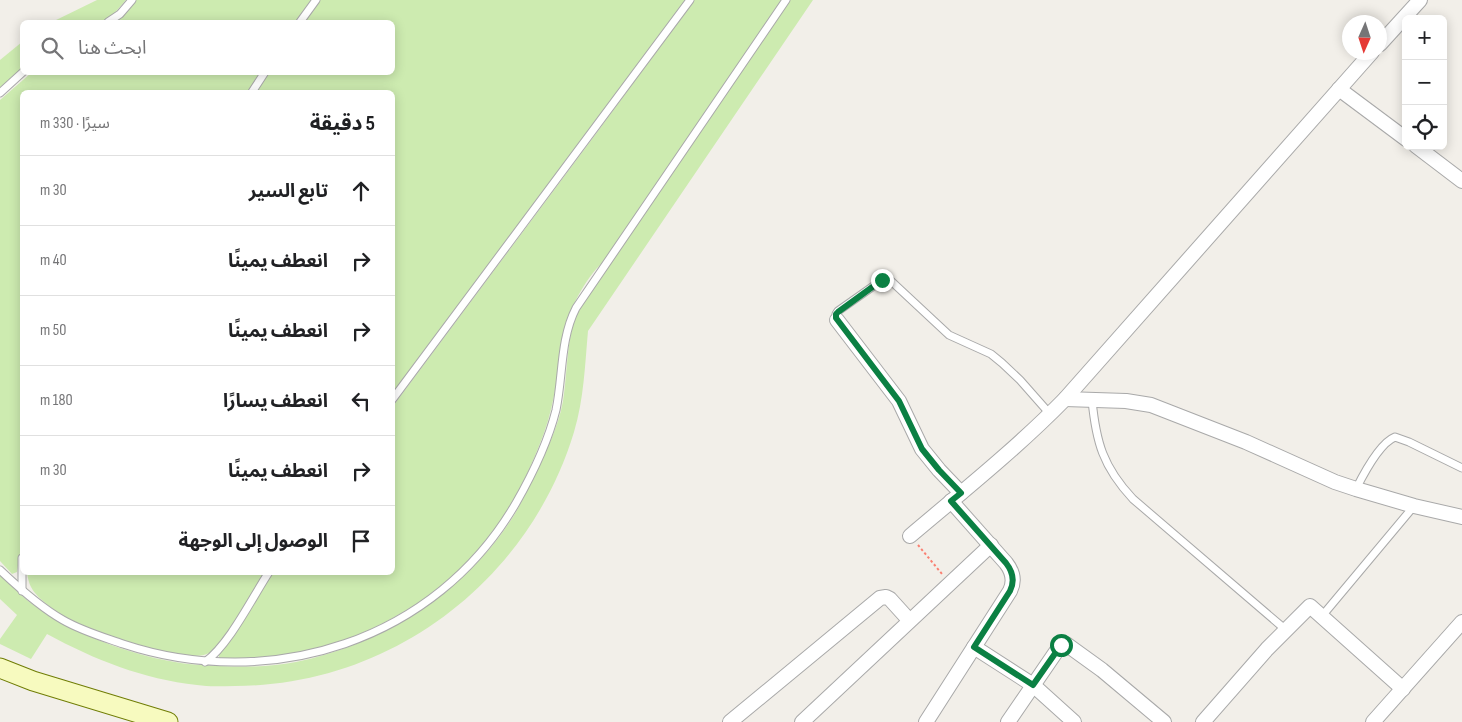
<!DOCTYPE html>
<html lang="ar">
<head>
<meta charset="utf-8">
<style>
	:root { --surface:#fff; --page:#f2f2f2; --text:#202124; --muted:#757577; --line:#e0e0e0 }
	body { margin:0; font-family:"Sofia Sans Condensed","Noto Sans Arabic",sans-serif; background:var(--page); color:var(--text); direction:rtl }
	.controls { position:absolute; right:15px; top:15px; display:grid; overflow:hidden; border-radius:8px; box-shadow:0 2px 12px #0003 }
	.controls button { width:45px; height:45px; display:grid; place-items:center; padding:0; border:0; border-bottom:1px solid var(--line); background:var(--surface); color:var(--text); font:25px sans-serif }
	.compass { position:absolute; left:1342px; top:15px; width:45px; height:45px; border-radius:50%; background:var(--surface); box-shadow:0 2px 12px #0003; rotate:183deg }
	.stop { position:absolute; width:15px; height:15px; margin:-11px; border:4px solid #0b8043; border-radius:50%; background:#fff }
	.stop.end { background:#0b8043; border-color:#fff; box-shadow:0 1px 5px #0008 }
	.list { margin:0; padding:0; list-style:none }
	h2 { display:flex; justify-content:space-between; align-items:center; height:65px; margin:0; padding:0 20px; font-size:21px }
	h2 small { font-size:16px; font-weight:400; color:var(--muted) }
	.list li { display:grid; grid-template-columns:32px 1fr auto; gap:15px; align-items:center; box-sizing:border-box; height:70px; padding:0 20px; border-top:1px solid var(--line) }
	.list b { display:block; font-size:19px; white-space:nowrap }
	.list em { font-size:16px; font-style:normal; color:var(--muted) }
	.icon { flex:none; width:28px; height:28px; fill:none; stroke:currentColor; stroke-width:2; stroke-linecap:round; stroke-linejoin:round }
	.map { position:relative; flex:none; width:1462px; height:722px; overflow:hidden; direction:ltr }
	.search { position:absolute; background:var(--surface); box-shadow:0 2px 12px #0003; left:20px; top:20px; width:375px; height:55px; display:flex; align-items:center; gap:12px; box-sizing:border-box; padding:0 18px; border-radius:8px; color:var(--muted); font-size:19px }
	.panel { position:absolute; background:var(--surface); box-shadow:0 2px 12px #0003; left:20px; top:90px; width:375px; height:485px; border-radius:8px; direction:rtl }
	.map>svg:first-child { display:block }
	.grass { fill:#cdebb0 }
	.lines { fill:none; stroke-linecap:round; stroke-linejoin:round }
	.lane-casing { stroke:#a9a9a9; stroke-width:9 }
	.street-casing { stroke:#a9a9a9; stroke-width:16 }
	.secondary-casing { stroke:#707d05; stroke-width:21 }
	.path { stroke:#fa8072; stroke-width:2; stroke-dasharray:2.5 2.5; stroke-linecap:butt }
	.lane { stroke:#fff; stroke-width:7 }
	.street { stroke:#fff; stroke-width:14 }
	.secondary { stroke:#f7fabf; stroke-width:19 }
	.route { stroke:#0b8043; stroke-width:6 }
</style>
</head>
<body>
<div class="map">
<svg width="1462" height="722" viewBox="0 0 1462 722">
	<rect width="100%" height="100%" fill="#f2efe9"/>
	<g class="grass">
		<path d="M97 0H126L111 17 100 22H52Z"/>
		<path d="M136 0H312L296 22H115L130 8Z"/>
		<path d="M320 0H686L393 394 392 92H254L268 73 392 72V22H304Z"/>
		<path d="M694 0H784L607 260C589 270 570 309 564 329 559 363 556 400 544 433 529 474 508 516 480 549 420 619 311 667 219 659V654L272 573 392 572 393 406 598 131Z"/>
		<path d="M790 0H813L588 331C585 364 584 399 574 432 529 581 391 686 235 686 222 686 209 687 197 685 143 679 95 660 47 634L31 659 0 644V639L17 615 0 599V574C7 581 13 588 20 594 57 628 126 654 175 662 189 665 205 665 219 666 245 667 271 667 296 662 380 645 461 595 509 523 518 510 525 495 532 480 544 455 558 429 563 401 568 370 566 339 578 310Z"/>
		<path d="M22 42V68L0 88V60Z"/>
		<path d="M31 73H261L248 92H22V540L17 572 12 574 0 561V100Z"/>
		<path d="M27 573H265C253 591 226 643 209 653 188 666 98 633 75 622 61 615 45 605 35 593 30 587 28 580 27 573Z"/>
	</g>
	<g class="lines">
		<defs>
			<g id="lane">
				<path d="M108 22 120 14 132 0"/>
				<path d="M300 22 316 0"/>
				<path d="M252 92 265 72"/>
				<path d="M0 93 23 72"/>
				<path d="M837 320 836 314 838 311 882 280 885 278 890 280 949 335 991 354 1002 363 1020 380 1050 414"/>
				<path d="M392 400 690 0"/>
				<path d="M1092 400C1096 442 1103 467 1133 499L1286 630"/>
				<path d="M1356 489C1363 475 1380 443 1395 437L1409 442 1462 468"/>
				<path d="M0 570C19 588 40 607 63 620 82 631 103 637 123 644 271 693 436 641 516 503 532 475 548 442 556 410 563 377 560 339 576 308L786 0"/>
				<path d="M22 591V558"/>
				<path d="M1322 616 1414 506"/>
				<path d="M205 662C229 645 252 598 269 572"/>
			</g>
			<g id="street">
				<path d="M1380 44 1420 0"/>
				<path d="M1339 89 1406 139"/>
				<path d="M1416 146 1462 181"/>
				<path d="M837 320 899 401 922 449 939 470 961 493"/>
				<path d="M1065 399 1126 401 1151 405 1246 442 1335 482 1356 489 1414 506 1462 517"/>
				<path d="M910 536C962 492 1017 448 1065 399L1372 52"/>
				<path d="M974 647 1033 685 1074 722"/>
				<path d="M730 722 880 598 886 597 890 599 909 620"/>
				<path d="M802 722 991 545"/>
				<path d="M926 722 1010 591C1015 581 1013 572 1006 563L951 501"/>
				<path d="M1008 722 1060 646 1066 644 1102 670 1164 722"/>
				<path d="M1203 722 1267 649 1310 606 1403 689"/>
				<path d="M1373 722 1462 622"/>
			</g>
			<path id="secondary" d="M0 668 33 681 168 722"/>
		</defs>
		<use href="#lane" class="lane-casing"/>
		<use href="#street" class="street-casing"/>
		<use href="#secondary" class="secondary-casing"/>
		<path class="path" d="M918 545 942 574"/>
		<use href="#lane" class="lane"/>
		<use href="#street" class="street"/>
		<use href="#secondary" class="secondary"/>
	</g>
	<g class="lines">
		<path class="route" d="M882 280 838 312 836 314V318L899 401 922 449 939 470 961 493 951 501 1006 563C1013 572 1015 581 1010 591L974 647 1033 685 1061 645"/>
	</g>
</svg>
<div class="controls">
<button>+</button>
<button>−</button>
<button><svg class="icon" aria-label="locate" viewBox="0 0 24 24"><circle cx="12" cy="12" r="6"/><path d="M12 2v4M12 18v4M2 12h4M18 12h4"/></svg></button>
</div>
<svg class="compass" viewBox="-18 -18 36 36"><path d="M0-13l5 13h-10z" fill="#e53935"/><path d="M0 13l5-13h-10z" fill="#757577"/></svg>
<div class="stop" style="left:1061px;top:645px"></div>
<div class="stop end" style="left:882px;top:280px"></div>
<div class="search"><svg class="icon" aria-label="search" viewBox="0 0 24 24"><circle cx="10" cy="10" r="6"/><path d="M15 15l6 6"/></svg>ابحث هنا</div>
<section class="panel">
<h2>5 دقيقة<small>سيرًا · 330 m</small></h2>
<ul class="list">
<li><svg class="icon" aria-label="ahead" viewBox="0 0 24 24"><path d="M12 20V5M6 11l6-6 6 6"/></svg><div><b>تابع السير</b></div><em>30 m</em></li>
<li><svg class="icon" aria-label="right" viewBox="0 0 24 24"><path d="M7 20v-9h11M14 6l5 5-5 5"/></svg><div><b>انعطف يمينًا</b></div><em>40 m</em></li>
<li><svg class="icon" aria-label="right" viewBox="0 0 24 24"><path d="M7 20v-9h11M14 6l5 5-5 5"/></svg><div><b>انعطف يمينًا</b></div><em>50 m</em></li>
<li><svg class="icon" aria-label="left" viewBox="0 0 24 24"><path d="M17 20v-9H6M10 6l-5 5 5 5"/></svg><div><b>انعطف يسارًا</b></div><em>180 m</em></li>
<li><svg class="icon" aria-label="right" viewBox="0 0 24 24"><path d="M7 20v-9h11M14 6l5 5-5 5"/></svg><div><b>انعطف يمينًا</b></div><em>30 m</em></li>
<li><svg class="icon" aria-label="arrive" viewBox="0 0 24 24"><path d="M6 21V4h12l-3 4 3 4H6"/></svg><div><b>الوصول إلى الوجهة</b></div></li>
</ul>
</section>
</div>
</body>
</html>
